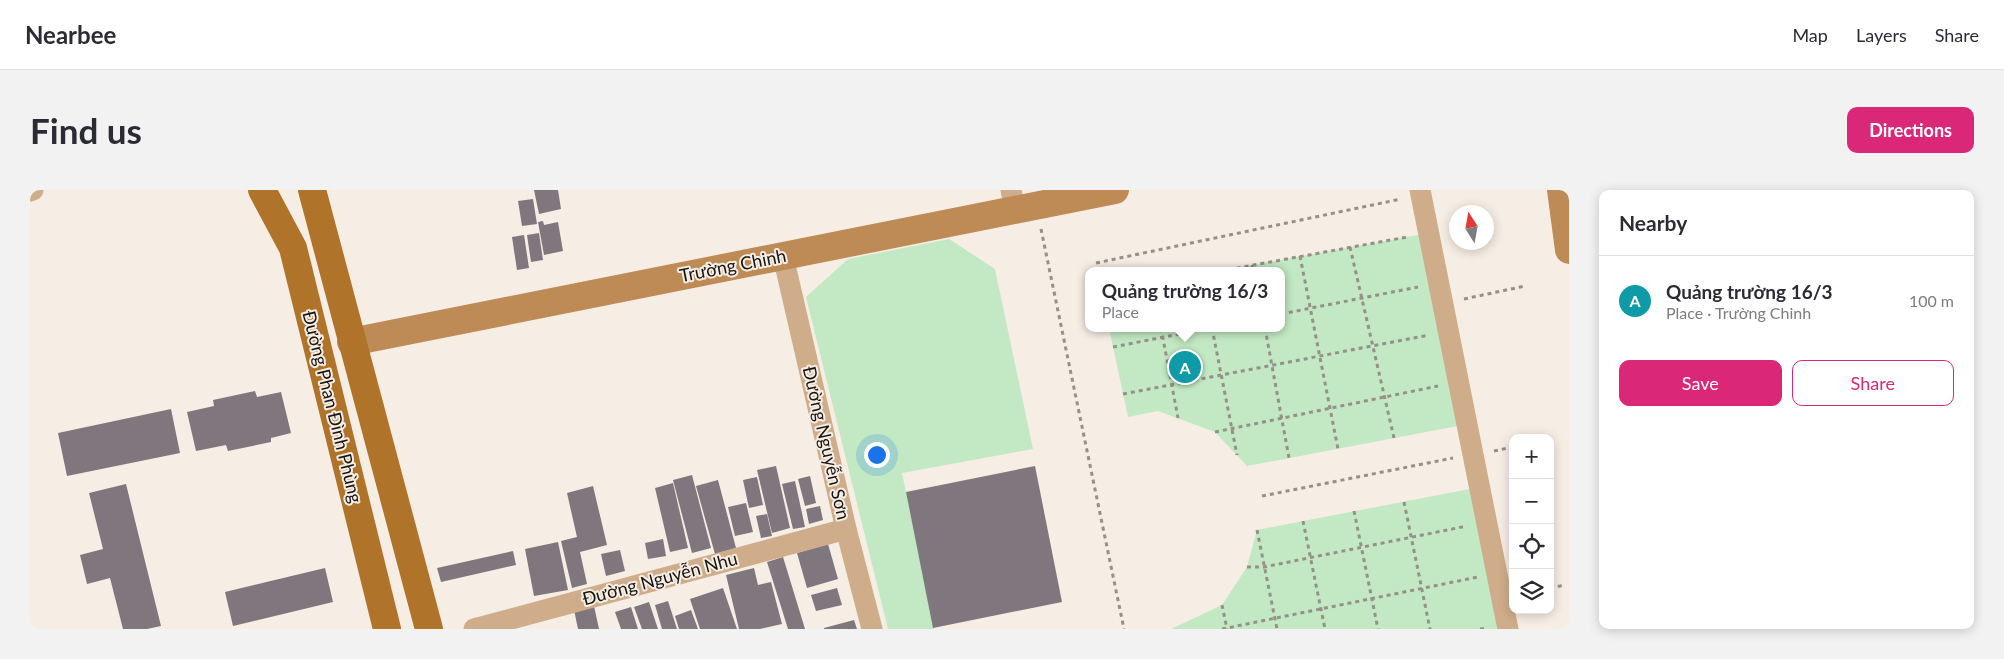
<!DOCTYPE html>
<html lang="en">
<head>
<meta charset="utf-8">
<style>
	:root { --surface:#fff; --page:#f2f2f3; --text:#2b2b33; --muted:#7c7c81; --line:#e1e1e2; --accent:#db2777 }
	body { margin:0; font-family:Lato,sans-serif; background:var(--page); color:var(--text) }
	.controls { position:absolute; right:15px; bottom:15px; display:grid; overflow:hidden; border-radius:10px; box-shadow:0 2px 12px #0003 }
	.controls button { width:45px; height:45px; display:grid; place-items:center; padding:0; border:0; border-bottom:1px solid var(--line); background:var(--surface); color:var(--text); font:25px sans-serif }
	.compass { position:absolute; left:1419px; top:15px; width:45px; height:45px; border-radius:50%; background:var(--surface); box-shadow:0 2px 12px #0003; rotate:349deg }
	.you { position:absolute; left:846px; top:264px; width:18px; height:18px; margin:-12px; border:4px solid #fff; border-radius:50%; background:#1a73e8; box-shadow:0 0 0 8px #1a73e833 }
	.badge { display:grid; place-items:center; width:32px; height:32px; border-radius:50%; background:var(--accent); color:#fff; font-size:16px; font-weight:700 }
	.pin { position:absolute; translate:-50% -50%; border:2px solid #fff; box-shadow:0 1px 5px #0006 }
	.popup { position:absolute; left:1055px; top:77px; width:200px; height:65px; box-sizing:border-box; display:grid; place-content:center; border-radius:10px; background:var(--surface); filter:drop-shadow(0 1px 4px #0005); font-size:16px; white-space:nowrap; color:var(--muted) }
	.popup b { font-size:19px; color:var(--text) }
	.popup::after { content:''; position:absolute; left:50%; top:100%; margin-left:-10px; border:10px solid transparent; border-top-color:var(--surface) }
	.list { margin:0; padding:0; list-style:none }
	h2 { display:flex; justify-content:space-between; align-items:center; height:65px; margin:0; padding:0 20px; font-size:21px }
	h2 small { font-size:16px; font-weight:400; color:var(--muted) }
	.list li { display:grid; grid-template-columns:32px 1fr auto; gap:15px; align-items:center; box-sizing:border-box; height:90px; padding:0 20px; border-top:1px solid var(--line) }
	.list b { display:block; font-size:19px; white-space:nowrap }
	.list p { margin:0; font-size:16px; white-space:nowrap; color:var(--muted) }
	.list em { font-size:16px; font-style:normal; color:var(--muted) }
	.actions { display:flex; gap:10px; padding:15px 20px }
	.actions a { flex:1; padding:11px 0; border:1px solid var(--accent); border-radius:10px; text-align:center; font-size:18px; color:var(--accent) }
	.actions .main { background:var(--accent); color:#fff }
	.icon { flex:none; width:28px; height:28px; fill:none; stroke:currentColor; stroke-width:2; stroke-linecap:round; stroke-linejoin:round }
	.map { position:relative; flex:none; width:1539px; height:439px; overflow:hidden; border-radius:10px }
	header { display:flex; align-items:center; gap:30px; box-sizing:border-box; height:70px; padding:0 25px; background:var(--surface); border-bottom:1px solid var(--line) }
	header strong { font-size:24px }
	nav { display:flex; gap:28px; margin-inline-start:auto; font-size:18px }
	.intro { display:flex; align-items:center; justify-content:space-between; box-sizing:border-box; height:120px; padding:0 30px }
	h1 { margin:0; font-size:35px }
	.button { padding:12px 22px; border-radius:10px; background:var(--accent); color:#fff; font-size:18px; font-weight:700 }
	main { display:flex; gap:30px; padding:0 30px }
	aside { flex:1; background:var(--surface); border-radius:10px; box-shadow:0 2px 12px #0003 }
	.map>svg:first-child { display:block }
	.green { fill:#c2e9c3 }
	.building { fill:#80767d }
	.lines { fill:none; stroke-linecap:round; stroke-linejoin:round }
	.path { stroke:#969089; stroke-width:3; stroke-dasharray:4 4; stroke-linecap:butt }
	.street { stroke:#cfad8b; stroke-width:21 }
	.secondary { stroke:#be8b57; stroke-width:28 }
	.primary { stroke:#b0732a; stroke-width:28 }
	.labels { text-anchor:middle; stroke-width:4; stroke-linejoin:round; paint-order:stroke }
	.street-label { font-size:18px; fill:#171411; stroke:#f6ede4 }
</style>
</head>
<body>
<header>
<strong>Nearbee</strong>
<nav><a>Map</a><a>Layers</a><a>Share</a></nav>
</header>
<div class="intro"><h1>Find us</h1><a class="button">Directions</a></div>
<main>
<div class="map">
<svg width="1539" height="439" viewBox="0 0 1539 439">
	<rect width="100%" height="100%" fill="#f6ede4"/>
	<g class="green">
		<path d="M1399 43 1438 234 1217 276 1185 242 1128 221 1098 227 1079 138H1251V81H1190Z"/>
		<path d="M919 49 965 79 1003 259 872 283 904 439H858L776 107 818 69Z"/>
		<path d="M1450 297 1478 439H1141L1192 415 1217 377 1227 340Z"/>
	</g>
	<g class="building">
		<path d="M504 0H528L531 19 509 24Z"/>
		<path d="M503 9 507 34 492 36 488 11Z"/>
		<path d="M513 31 514 35 528 32 533 61 514 65 508 32Z"/>
		<path d="M509 43 513 70 501 72 497 45Z"/>
		<path d="M494 45 499 78 487 80 482 47Z"/>
		<path d="M225 201 227 207 251 202 261 243 241 248V252L198 261 196 255 166 261 157 222 184 216 183 210Z"/>
		<path d="M141 219 150 263 37 286 28 243Z"/>
		<path d="M746 276 760 338 742 343 727 280Z"/>
		<path d="M1005 276 1032 412 903 438 876 302Z"/>
		<path d="M662 285 681 358 662 363 643 290Z"/>
		<path d="M780 286 786 313 775 316 768 289Z"/>
		<path d="M727 287 733 315 719 318 713 290Z"/>
		<path d="M688 290 706 358 685 364 666 296Z"/>
		<path d="M765 291 775 337 763 339 752 294Z"/>
		<path d="M643 293 658 358 640 362 625 298Z"/>
		<path d="M96 294 131 436 117 439H93L80 388 57 394 50 365 73 359 59 303Z"/>
		<path d="M563 296 577 355 550 362 557 394 542 398 531 351 547 347 537 303Z"/>
		<path d="M716 313 723 342 705 346 698 317Z"/>
		<path d="M790 316 793 330 779 334 776 319Z"/>
		<path d="M737 324 742 346 731 348 726 326Z"/>
		<path d="M633 349 636 366 618 369 615 353Z"/>
		<path d="M528 352 538 400 504 406 495 359Z"/>
		<path d="M798 354 808 389 777 398 767 363Z"/>
		<path d="M590 360 595 381 576 386 571 364Z"/>
		<path d="M483 361 486 375 411 392 407 378Z"/>
		<path d="M753 367 775 439H758L737 372Z"/>
		<path d="M295 378 303 412 203 436 195 402Z"/>
		<path d="M724 378 728 395 741 392 752 434 730 439H709L696 385Z"/>
		<path d="M693 398 707 439H670L660 409Z"/>
		<path d="M807 398 812 415 786 421 781 405Z"/>
		<path d="M638 411 647 439H632L625 415Z"/>
		<path d="M619 412 628 439H612L604 417Z"/>
		<path d="M564 416 569 439H548L544 420Z"/>
		<path d="M601 417 608 439H591L585 422Z"/>
		<path d="M661 420 668 439H649L645 426Z"/>
		<path d="M824 430 827 439H794V438Z"/>
	</g>
	<g class="lines">
		<g class="path">
			<path d="M1011 39 1094 439"/>
			<path d="M1320 57 1364 248"/>
			<path d="M1270 66 1308 259"/>
			<path d="M1066 73 1371 9"/>
			<path d="M1222 75 1223 81"/>
			<path d="M1191 81 1377 47"/>
			<path d="M1434 109 1495 96"/>
			<path d="M1251 124 1388 97"/>
			<path d="M1131 138 1148 228"/>
			<path d="M1182 138 1207 265"/>
			<path d="M1235 138 1259 268"/>
			<path d="M1083 157 1180 138"/>
			<path d="M1093 204 1399 145"/>
			<path d="M1185 242 1408 196"/>
			<path d="M1464 261 1483 257"/>
			<path d="M1232 306 1423 268"/>
			<path d="M1374 312 1400 439"/>
			<path d="M1324 321 1348 439"/>
			<path d="M1273 331 1295 439"/>
			<path d="M1227 340 1247 439"/>
			<path d="M1217 377H1234L1437 336"/>
			<path d="M1520 398 1535 395"/>
			<path d="M1192 415 1197 439"/>
			<path d="M1192 439 1448 387"/>
			<path d="M1450 439 1457 438"/>
		</g>
		<g class="street">
			<path d="M981 0 985 21"/>
			<path d="M1390 0 1478 439"/>
			<path d="M0 1 3 0"/>
			<path d="M753 66 816 339 842 439"/>
			<path d="M444 439 816 339"/>
		</g>
		<g class="secondary">
			<path d="M1531 0 1539 60"/>
			<path d="M321 152 1085 0"/>
		</g>
		<g class="primary">
			<path d="M232 0 263 58 357 439"/>
			<path d="M282 0 399 439"/>
		</g>
	</g>
	<g class="labels">
		<g class="street-label">
			<text transform="translate(703 76) rotate(-11)" y="6">Trường Chinh</text>
			<text transform="translate(302 217) rotate(76)" y="6">Đường Phan Đình Phùng</text>
			<text transform="translate(796 253) rotate(77)" y="6">Đường Nguyễn Sơn</text>
			<text transform="translate(630 389) rotate(-15)" y="6">Đường Nguyễn Nhu</text>
		</g>
	</g>
</svg>
<div class="controls">
<button>+</button>
<button>−</button>
<button><svg class="icon" aria-label="locate" viewBox="0 0 24 24"><circle cx="12" cy="12" r="6"/><path d="M12 2v4M12 18v4M2 12h4M18 12h4"/></svg></button>
<button><svg class="icon" aria-label="layers" viewBox="0 0 24 24"><path d="M12 4l9 5-9 5-9-5zM3 14l9 5 9-5"/></svg></button>
</div>
<svg class="compass" viewBox="-18 -18 36 36"><path d="M0-13l5 13h-10z" fill="#e53935"/><path d="M0 13l5-13h-10z" fill="#7c7c81"/></svg>
<div class="you"></div>
<div class="pin badge" style="left:1155px;top:177px;background:#0f9aa8">A</div>
<div class="popup"><b>Quảng trường 16/3</b>Place</div>
</div>
<aside>
<h2>Nearby<small></small></h2>
<ul class="list">
<li><span class="badge" style="background:#0f9aa8">A</span><div><b>Quảng trường 16/3</b><p>Place · Trường Chinh</p></div><em>100 m</em></li>
</ul>
<div class="actions"><a class="main">Save</a><a>Share</a></div>
</aside>
</main>
</body>
</html>
